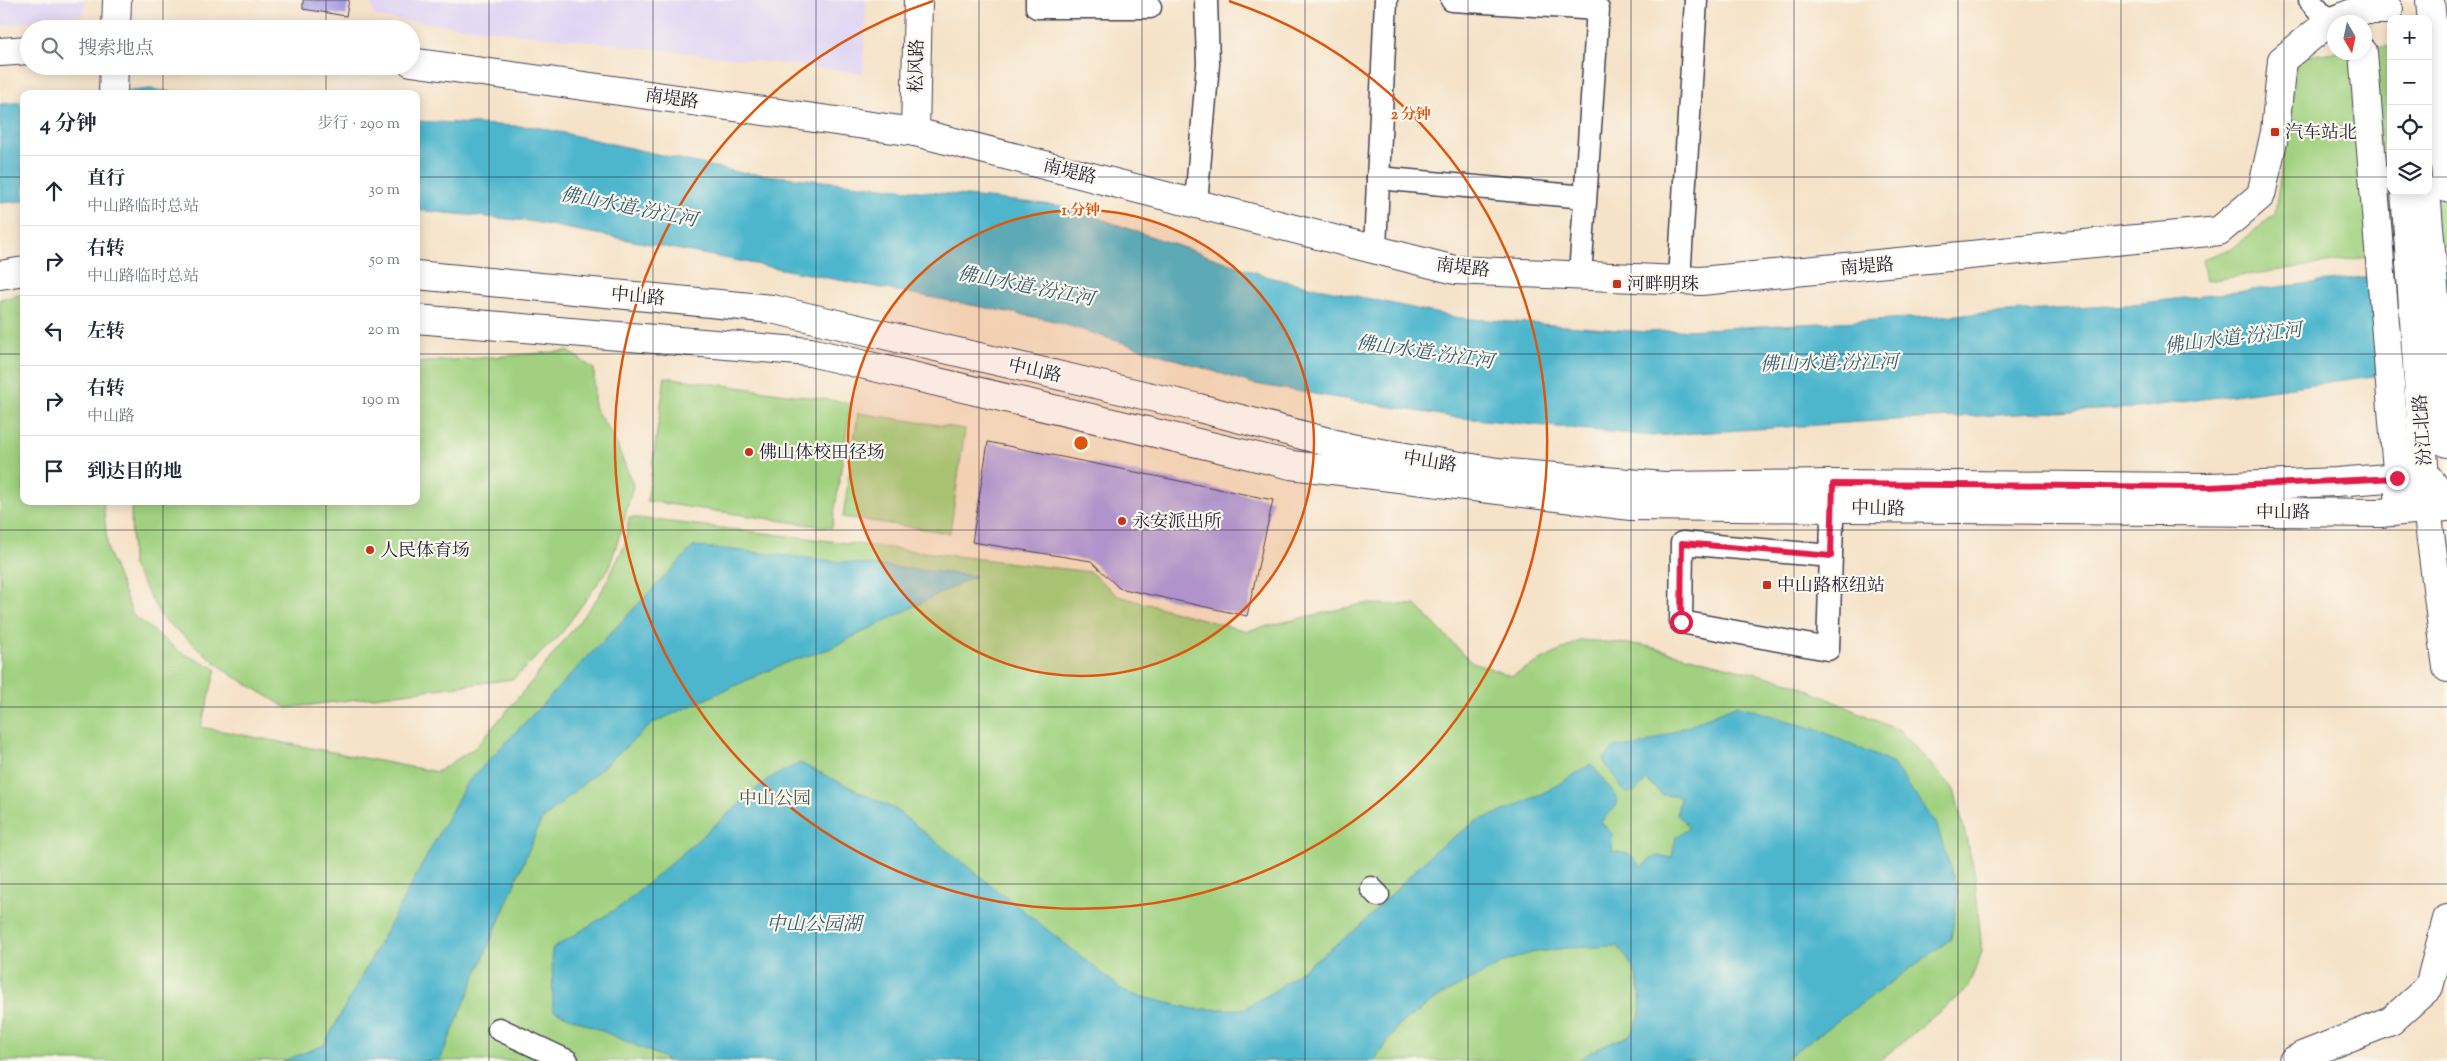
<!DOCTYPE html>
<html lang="zh">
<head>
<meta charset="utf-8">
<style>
	:root { --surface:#fff; --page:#f2f2f3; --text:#1f2937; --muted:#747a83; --line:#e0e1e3 }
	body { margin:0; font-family:"Sorts Mill Goudy","Noto Serif SC",serif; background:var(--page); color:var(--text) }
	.controls { position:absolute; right:15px; top:15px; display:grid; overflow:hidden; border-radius:10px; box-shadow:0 2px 12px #0003 }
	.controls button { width:45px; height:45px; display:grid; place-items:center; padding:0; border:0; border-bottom:1px solid var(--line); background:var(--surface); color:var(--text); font:25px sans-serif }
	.compass { position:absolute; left:2327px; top:15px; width:45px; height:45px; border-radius:50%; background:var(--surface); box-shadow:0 2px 12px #0003; rotate:171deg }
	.stop { position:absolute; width:15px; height:15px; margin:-11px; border:4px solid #e11d48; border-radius:50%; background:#fff }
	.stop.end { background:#e11d48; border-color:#fff; box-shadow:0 1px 5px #0008 }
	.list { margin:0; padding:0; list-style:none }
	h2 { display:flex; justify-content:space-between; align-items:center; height:65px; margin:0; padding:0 20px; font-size:21px }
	h2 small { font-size:16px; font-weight:400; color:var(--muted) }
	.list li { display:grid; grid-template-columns:32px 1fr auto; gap:15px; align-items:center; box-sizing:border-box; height:70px; padding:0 20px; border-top:1px solid var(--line) }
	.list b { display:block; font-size:19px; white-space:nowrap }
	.list p { margin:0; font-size:16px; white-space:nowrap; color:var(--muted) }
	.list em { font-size:16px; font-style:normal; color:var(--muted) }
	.icon { flex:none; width:28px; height:28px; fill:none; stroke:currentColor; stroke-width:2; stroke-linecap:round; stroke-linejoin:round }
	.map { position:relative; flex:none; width:2447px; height:1061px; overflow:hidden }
	.search { position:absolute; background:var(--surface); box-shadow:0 2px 12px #0003; left:20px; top:20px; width:400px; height:55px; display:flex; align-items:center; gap:12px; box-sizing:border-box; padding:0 18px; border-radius:28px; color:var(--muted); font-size:19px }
	.panel { position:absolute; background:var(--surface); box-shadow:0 2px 12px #0003; left:20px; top:90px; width:400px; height:415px; border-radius:10px }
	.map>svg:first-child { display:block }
	.built { fill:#e0d4f4 }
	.green { fill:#a1d180; stroke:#627a5e }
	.water { fill:#4eb6cd; stroke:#386c84 }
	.building { fill:#a99de4 }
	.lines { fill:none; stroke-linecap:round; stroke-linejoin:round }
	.street-casing { stroke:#423f50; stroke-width:25 }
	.secondary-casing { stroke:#423f50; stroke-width:30 }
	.street { stroke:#fff; stroke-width:22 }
	.secondary { stroke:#fff; stroke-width:28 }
	.route { stroke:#e11d48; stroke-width:6 }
	.grid { fill:none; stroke:#22223b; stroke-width:1; stroke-opacity:0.55 }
	.ring { fill:none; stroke:#de560e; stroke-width:2.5 }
	.poi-dot { fill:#c8321e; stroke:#fbf7ec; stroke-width:2 }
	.labels { text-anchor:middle; stroke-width:4.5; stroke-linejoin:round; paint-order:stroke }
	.street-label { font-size:18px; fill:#22223b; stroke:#fbf7ec }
	.poi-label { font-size:18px; fill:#22223b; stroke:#fbf7ec; text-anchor:start }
	.park-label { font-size:18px; fill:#485750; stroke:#fbf7ec }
	.water-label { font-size:19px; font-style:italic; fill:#345d75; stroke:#fbf7ec }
	.centre { fill:#de560e; stroke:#fbf7ec; stroke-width:2.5 }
	.ring-label { font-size:15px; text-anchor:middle; font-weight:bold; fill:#de560e; stroke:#fbf7ec; stroke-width:4.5; stroke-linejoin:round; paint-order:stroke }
</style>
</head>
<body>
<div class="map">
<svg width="2447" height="1061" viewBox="0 0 2447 1061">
	<rect width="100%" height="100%" fill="#fbf7ec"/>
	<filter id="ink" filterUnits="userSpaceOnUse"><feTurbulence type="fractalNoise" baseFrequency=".02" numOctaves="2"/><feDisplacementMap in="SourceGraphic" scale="10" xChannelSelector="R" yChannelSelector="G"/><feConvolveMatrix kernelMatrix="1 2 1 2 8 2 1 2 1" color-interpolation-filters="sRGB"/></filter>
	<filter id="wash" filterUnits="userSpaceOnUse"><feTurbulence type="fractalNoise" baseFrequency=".0096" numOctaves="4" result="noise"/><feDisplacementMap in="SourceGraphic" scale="20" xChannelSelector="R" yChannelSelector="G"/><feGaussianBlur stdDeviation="1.12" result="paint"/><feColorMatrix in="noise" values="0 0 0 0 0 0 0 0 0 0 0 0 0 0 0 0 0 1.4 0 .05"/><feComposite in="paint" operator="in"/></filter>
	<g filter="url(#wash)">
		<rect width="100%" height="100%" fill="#f5e2c8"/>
		<g class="built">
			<path d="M0 0H86L83 14 0 26Z"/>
			<path d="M370 0H866L863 73 375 17Z"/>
		</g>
		<g class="green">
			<path d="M2447 40V245L2206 281 2202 259 2233 248 2275 214 2297 57 2334 52H2364L2365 49 2391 46V191H2428V42Z"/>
			<path d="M24 294V501H103L108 552 133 615 180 652 216 669 201 727 437 772 476 747 533 680 599 596 625 545 629 517 1090 572 1118 596 1246 631 1362 604 1416 605 1470 661 1511 676 1581 640 1642 645 1793 683 1900 731 1954 789 1974 870 1982 952 1967 989 1879 1061H0V299Z"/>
			<path d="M568 351 594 369V407L614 438 633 485 623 524 609 568 560 635 513 679 287 708 227 672 162 618 132 565 131 501H416V363Z"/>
			<path d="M665 377 851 403 832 528 647 501Z"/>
			<path d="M858 413 965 429 950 533 843 517Z"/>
		</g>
		<g class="water">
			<path d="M150 89 185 94H102Z"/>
			<path d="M24 102V201L0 203V104Z"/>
			<path d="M416 121 537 127 737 172 1063 206 1272 278 1459 318 1647 332 1857 321 2125 305 2447 267V366L2137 408 1876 421 1652 436 1452 417 1254 384 1050 320 528 221 416 210Z"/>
			<path d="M694 546 975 576 829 649 785 663 653 723 541 821 440 1061H283L324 1045 466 784Z"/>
			<path d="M1737 705 1821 731 1892 763 1936 823 1958 892 1951 939 1782 1061H1578L1592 1051 1630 1035C1633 1029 1639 1020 1640 1014 1643 987 1635 964 1617 946L1566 948 1531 953 1507 961 1440 996 1398 1026 1374 1061H665V1058L553 1010 552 949 624 904 768 779 800 763 895 809 1127 993 1193 1009H1242L1270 994 1358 928 1434 851 1477 821 1507 810 1551 789 1591 764 1617 797 1615 808 1601 822 1613 835 1612 851 1630 854 1641 867 1655 856 1672 857 1676 837 1689 827 1677 814 1680 797 1662 795 1647 780 1634 792 1625 793 1603 760 1616 746 1637 747Z"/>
		</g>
		<g id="blocks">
			<g class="building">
				<path d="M303 0H349L346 16 303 9Z"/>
				<path d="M988 442 1273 500 1247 616 1119 588 1091 561 972 542Z"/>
			</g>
		</g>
	</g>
	<g filter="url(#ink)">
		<use href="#blocks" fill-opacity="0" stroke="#423f50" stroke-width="1"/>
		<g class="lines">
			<defs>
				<g id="street">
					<path d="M1037 0V7H1150"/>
					<path d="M1452 0 1598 9 1580 276"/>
					<path d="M2310 0 2329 22"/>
					<path d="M1378 178 1585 197"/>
					<path d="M1196 203 1208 64 1206 0"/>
					<path d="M1375 249 1386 0"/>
					<path d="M1679 280 1696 0"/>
					<path d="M1831 556 1682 543 1681 622 1828 649 1833 491"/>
					<path d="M1371 888 1378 895"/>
					<path d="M499 1029 567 1061"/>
				</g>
				<g id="secondary">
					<path d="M2430 0 2447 188"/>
					<path d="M116 29 117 0"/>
					<path d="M0 52 29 50"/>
					<path d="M2363 52 2399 495"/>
					<path d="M411 62 915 132 1455 270 1701 281 2219 231 2261 195 2275 132 2282 60 2329 22 2360 10H2389"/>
					<path d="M113 94 114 66"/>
					<path d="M915 132 918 0"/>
					<path d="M2405 191 2427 508 2447 668"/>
					<path d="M2426 191 2447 443"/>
					<path d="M0 275 24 271"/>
					<path d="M416 275 772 309 1199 408 1351 448 1497 472 1664 486 1833 484 2209 487 2336 482 2426 475 2447 502"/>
					<path d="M416 319 810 352 1291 465 1631 506 2380 513 2447 507"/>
					<path d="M2293 1061 2304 1055 2391 1021 2429 987 2447 919"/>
				</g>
			</defs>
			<use href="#street" class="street-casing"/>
			<use href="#secondary" class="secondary-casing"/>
			<use href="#street" class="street"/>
			<use href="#secondary" class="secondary"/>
		</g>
	</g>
	<g class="lines" filter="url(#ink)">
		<path class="route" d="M1681 622 1682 543 1831 556 1833 484 2209 487 2397 478"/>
	</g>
	<path class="grid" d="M163 0V29M326 0V29M489 0V1061M653 0V1061M816 0V1061M979 0V1061M1142 0V1061M1305 0V1061M1468 0V1061M1631 0V1061M1794 0V1061M1958 0V1061M2121 0V1061M2284 0V1061M163 66V94M326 66V94M0 177H24M416 177H2391M2428 177H2447M0 354H24M416 354H2447M163 501V1061M326 501V1061M0 530H2447M0 707H2447M0 884H2447"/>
	<circle cx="1081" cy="443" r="233" fill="#de560e" fill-opacity=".12"/>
	<g class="ring">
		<circle cx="1081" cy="443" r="233"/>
		<path d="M1229 1A466 466 0 1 1 933 1"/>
	</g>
	<g class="poi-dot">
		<rect x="2270" y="127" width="10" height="10" rx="2.5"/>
		<rect x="1612" y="279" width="10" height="10" rx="2.5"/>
		<circle cx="749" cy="452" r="5"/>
		<circle cx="1122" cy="521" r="5"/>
		<circle cx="370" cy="550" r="5"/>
		<rect x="1762" y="580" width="10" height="10" rx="2.5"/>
	</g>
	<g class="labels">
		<g class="street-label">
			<text transform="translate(916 66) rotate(-89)" y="6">松风路</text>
			<text transform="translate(672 98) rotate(8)" y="6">南堤路</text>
			<text transform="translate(1070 171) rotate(14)" y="6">南堤路</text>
			<text transform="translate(1867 266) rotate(-5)" y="6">南堤路</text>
			<text transform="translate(1463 267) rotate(7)" y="6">南堤路</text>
			<text transform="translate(638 296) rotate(5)" y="6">中山路</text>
			<text transform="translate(1035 370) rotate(13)" y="6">中山路</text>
			<text transform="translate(2422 430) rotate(-94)" y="6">汾江北路</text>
			<text transform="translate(1430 461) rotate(9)" y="6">中山路</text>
			<text transform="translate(1878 508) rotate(1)" y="6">中山路</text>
			<text x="2283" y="518">中山路</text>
		</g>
		<g class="poi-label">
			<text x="2285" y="138">汽车站北</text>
			<text x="1627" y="290">河畔明珠</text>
			<text x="759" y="458">佛山体校田径场</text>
			<text x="1132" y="527">永安派出所</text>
			<text x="380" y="556">人民体育场</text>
			<text x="1777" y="591">中山路枢纽站</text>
		</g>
		<g class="park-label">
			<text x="775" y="804">中山公园</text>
		</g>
		<g class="water-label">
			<text transform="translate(629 206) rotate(11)" y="7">佛山水道-汾江河</text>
			<text transform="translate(1026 285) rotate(11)" y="7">佛山水道-汾江河</text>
			<text transform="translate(2233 337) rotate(-7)" y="7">佛山水道-汾江河</text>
			<text transform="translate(1425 351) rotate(8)" y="7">佛山水道-汾江河</text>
			<text transform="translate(1829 362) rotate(-1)" y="7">佛山水道-汾江河</text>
			<text x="814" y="930">中山公园湖</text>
		</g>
	</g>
	<circle cx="1081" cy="443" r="8" class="centre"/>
	<g class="ring-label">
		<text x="1411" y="119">2 分钟</text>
		<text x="1081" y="215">1 分钟</text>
	</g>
</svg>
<div class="controls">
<button>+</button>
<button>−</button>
<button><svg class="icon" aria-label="locate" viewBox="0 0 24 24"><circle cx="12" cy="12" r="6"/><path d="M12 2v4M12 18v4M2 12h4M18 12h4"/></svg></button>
<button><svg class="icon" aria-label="layers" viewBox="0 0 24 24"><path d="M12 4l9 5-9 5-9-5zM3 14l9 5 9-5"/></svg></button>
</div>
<svg class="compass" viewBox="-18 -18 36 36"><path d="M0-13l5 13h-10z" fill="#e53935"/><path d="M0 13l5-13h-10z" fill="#747a83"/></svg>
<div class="stop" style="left:1681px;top:622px"></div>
<div class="stop end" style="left:2397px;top:478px"></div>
<div class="search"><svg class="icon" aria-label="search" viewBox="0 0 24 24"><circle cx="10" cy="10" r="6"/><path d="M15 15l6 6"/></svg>搜索地点</div>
<section class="panel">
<h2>4 分钟<small>步行 · 290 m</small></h2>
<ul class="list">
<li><svg class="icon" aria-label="ahead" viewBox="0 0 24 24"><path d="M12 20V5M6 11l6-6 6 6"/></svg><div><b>直行</b><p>中山路临时总站</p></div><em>30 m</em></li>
<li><svg class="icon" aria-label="right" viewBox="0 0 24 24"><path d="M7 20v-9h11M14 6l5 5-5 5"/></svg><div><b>右转</b><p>中山路临时总站</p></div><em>50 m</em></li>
<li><svg class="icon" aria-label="left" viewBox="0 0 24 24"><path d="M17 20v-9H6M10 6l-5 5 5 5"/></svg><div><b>左转</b></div><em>20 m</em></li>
<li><svg class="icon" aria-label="right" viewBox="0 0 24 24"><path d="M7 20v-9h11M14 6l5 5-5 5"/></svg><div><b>右转</b><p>中山路</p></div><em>190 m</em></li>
<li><svg class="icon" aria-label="arrive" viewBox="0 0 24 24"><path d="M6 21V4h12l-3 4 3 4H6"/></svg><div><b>到达目的地</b></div></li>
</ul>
</section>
</div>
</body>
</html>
